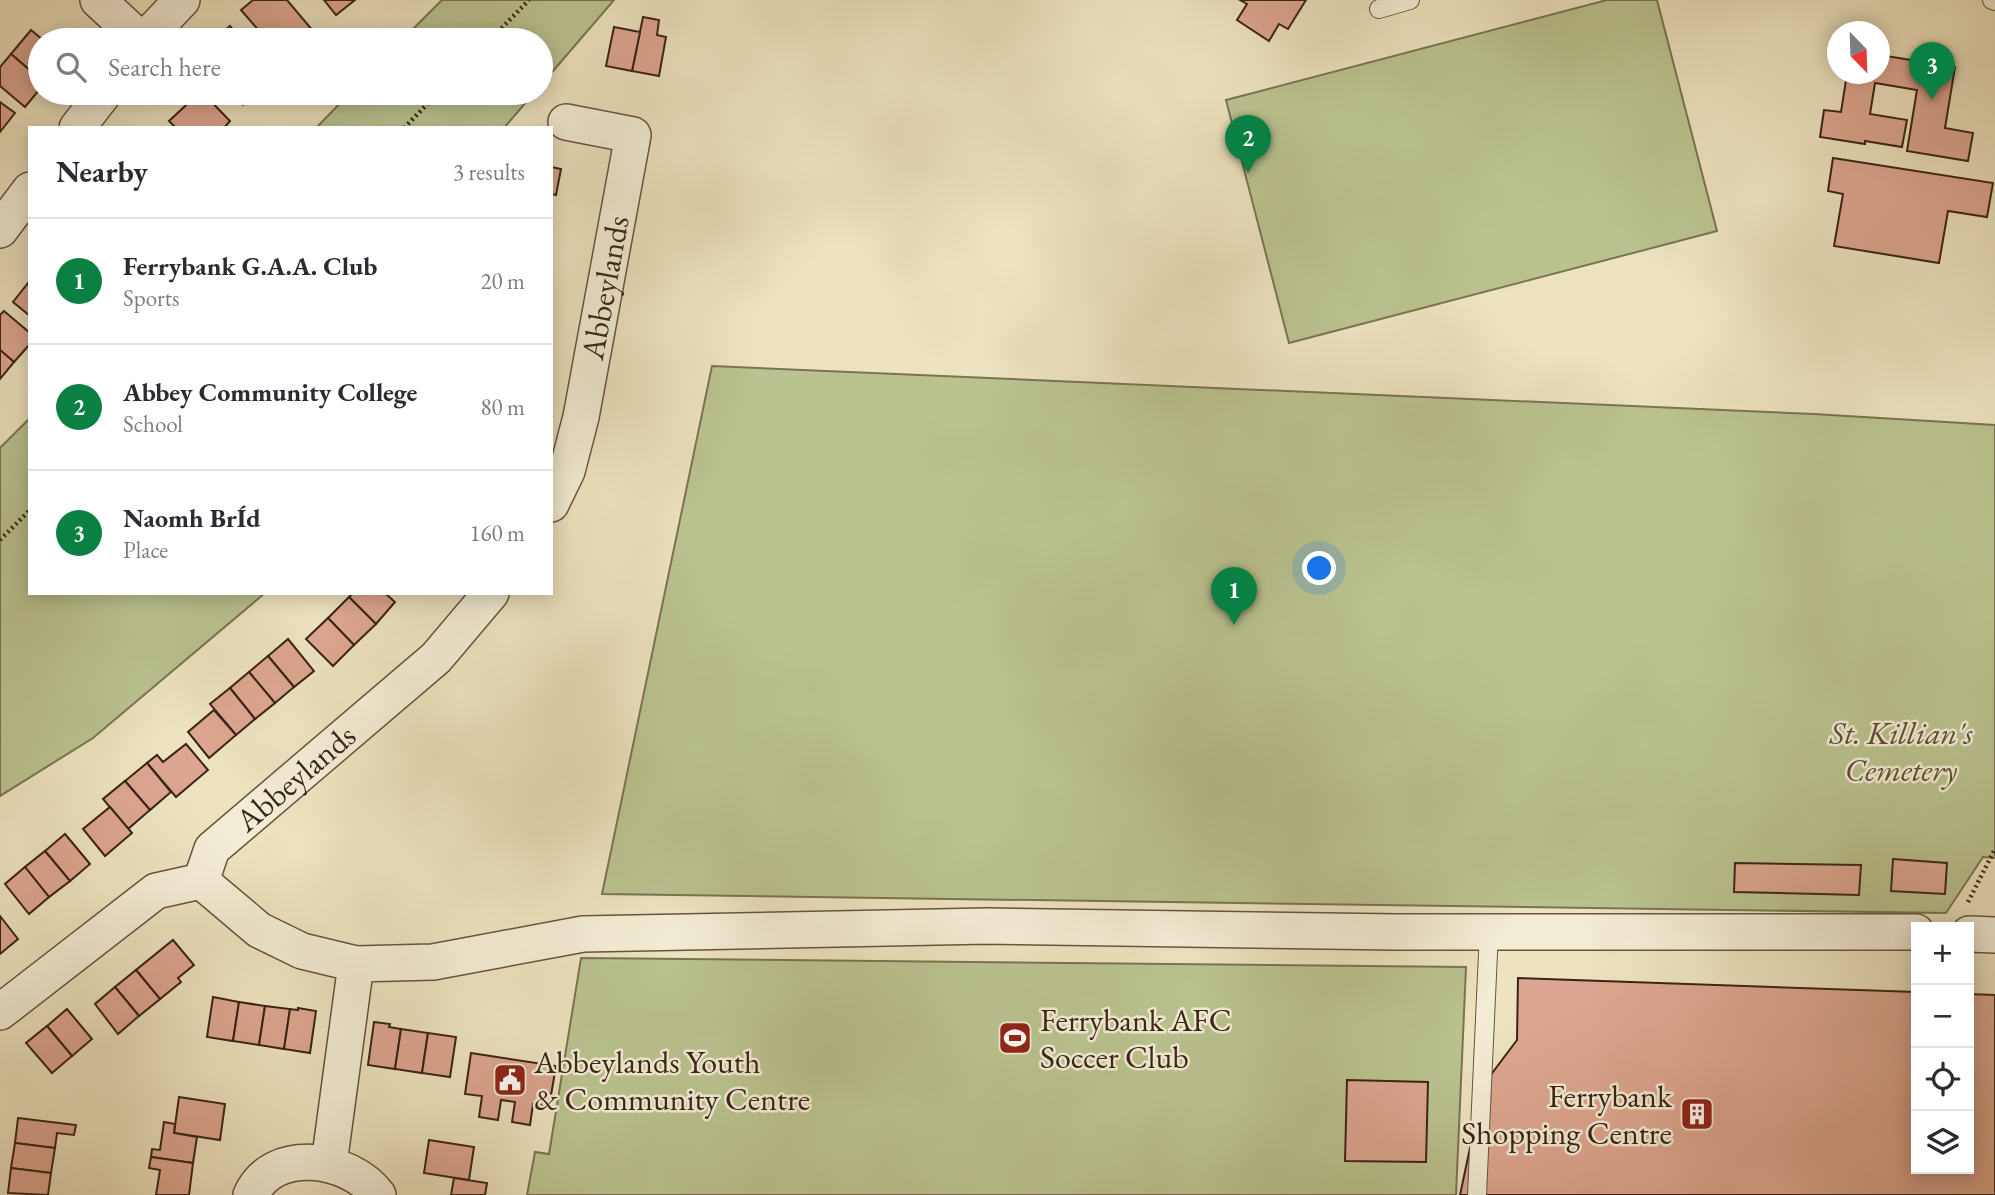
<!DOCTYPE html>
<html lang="en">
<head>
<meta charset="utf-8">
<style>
	:root { --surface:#fff; --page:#f7f7f7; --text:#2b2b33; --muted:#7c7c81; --line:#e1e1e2; --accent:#0b8043 }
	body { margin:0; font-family:"EB Garamond",serif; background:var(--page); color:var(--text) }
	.controls { position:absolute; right:21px; bottom:21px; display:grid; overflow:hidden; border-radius:0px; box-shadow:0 4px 18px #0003 }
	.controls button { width:63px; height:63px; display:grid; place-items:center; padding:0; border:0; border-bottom:2px solid var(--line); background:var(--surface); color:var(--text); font:35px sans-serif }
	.compass { position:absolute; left:1827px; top:21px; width:63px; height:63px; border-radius:50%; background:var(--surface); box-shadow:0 4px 18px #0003; rotate:157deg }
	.you { position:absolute; left:1320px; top:569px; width:24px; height:24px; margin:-18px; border:5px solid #fff; border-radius:50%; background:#1a73e8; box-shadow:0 0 0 10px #1a73e833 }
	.badge { display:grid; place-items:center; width:46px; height:46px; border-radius:50%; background:var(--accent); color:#fff; font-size:23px; font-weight:700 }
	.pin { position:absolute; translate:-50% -58px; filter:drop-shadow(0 2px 4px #0008) }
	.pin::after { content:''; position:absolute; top:37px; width:24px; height:21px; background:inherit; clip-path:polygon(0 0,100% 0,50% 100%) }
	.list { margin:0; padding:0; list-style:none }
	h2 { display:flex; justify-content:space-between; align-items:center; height:91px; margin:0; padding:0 28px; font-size:30px }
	h2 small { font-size:23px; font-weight:400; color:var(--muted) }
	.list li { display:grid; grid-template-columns:46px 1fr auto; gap:21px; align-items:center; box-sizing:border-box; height:126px; padding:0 28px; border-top:2px solid var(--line) }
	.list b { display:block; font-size:26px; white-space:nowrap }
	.list p { margin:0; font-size:23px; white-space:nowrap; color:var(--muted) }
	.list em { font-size:23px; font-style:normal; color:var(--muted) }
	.icon { flex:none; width:38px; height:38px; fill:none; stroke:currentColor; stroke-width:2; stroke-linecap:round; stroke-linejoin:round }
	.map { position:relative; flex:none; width:1995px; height:1195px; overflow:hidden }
	.search { position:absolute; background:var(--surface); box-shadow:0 4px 18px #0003; left:28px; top:28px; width:525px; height:77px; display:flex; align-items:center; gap:18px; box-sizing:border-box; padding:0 24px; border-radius:38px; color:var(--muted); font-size:26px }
	.panel { position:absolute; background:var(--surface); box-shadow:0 4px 18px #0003; left:28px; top:126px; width:525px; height:469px; border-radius:0px }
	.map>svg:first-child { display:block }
	.green { fill:#bac390; stroke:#7a7453; stroke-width:2 }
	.building { fill:#dda690; stroke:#3a2416; stroke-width:2 }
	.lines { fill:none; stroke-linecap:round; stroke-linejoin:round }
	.lane-casing { stroke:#675440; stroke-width:20 }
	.street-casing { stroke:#675440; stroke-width:38 }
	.path { stroke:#3a2416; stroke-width:4.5; stroke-dasharray:2 3.5; stroke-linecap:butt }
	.lane { stroke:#f3edd5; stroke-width:18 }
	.street { stroke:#f3edd5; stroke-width:35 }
	.labels { text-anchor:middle; stroke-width:5; stroke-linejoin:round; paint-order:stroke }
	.street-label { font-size:32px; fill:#3a2416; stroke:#f3edd5 }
	.park-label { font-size:32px; font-style:italic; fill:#5a4c34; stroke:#f3edd5 }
	.poi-label { font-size:32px; fill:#3a2416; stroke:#f3edd5; text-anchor:start }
</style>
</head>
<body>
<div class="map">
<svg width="1995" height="1195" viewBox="0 0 1995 1195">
	<rect width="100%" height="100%" fill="#ede3bf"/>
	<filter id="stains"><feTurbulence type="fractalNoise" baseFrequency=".00286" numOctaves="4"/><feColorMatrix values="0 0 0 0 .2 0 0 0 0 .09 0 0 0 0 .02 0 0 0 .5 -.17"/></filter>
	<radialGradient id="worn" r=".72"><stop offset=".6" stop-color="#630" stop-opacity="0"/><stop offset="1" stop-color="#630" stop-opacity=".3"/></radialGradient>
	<g class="green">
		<path d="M442 0H614L541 85V40H402Z"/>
		<path d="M1607 0H1657L1717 231 1289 343 1226 100Z"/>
		<path d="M350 93H534L504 128H316Z"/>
		<path d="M712 366 1814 414 1995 425V858L1983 857 1946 913 602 894Z"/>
		<path d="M30 418V593H265L93 738 0 796V448Z"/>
		<path d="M581 958 1466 967 1456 1195H527L535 1152 549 1154Z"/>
	</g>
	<g class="building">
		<path d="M253 0H287L319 38 316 40H267L241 10Z"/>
		<path d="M324 0H355L336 15Z"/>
		<path d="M1240 0H1306L1288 29 1279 24 1269 41 1237 20 1247 4Z"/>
		<path d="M643 17 659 20 657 35 666 37 659 76 632 71Z"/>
		<path d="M230 26 242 40H213Z"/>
		<path d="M614 27 640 32 632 71 606 66Z"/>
		<path d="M31 30 43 40H40V79L11 54Z"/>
		<path d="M11 54 40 79V89L25 107 0 86V67Z"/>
		<path d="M1880 55 1955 67 1945 128 1973 133 1968 161 1907 151 1917 90 1875 83 1870 114 1907 120 1902 147 1865 141V144L1820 137 1824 110 1841 112 1847 74H1880Z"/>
		<path d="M199 93H203L230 121 224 128H176L169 121Z"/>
		<path d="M232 93H258L243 105Z"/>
		<path d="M0 102 15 113 0 132Z"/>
		<path d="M1833 158 1993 183 1987 217 1948 211 1939 263 1834 246 1843 194 1828 191Z"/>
		<path d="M551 167 561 169 556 195 551 194Z"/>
		<path d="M28 283 30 284V316L13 302Z"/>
		<path d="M4 311 30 333V344L14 362 0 350V315Z"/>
		<path d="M0 350 14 362 0 379Z"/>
		<path d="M353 593H385L395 602 376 624 349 597Z"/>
		<path d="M349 597 376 624 354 645 328 618Z"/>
		<path d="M328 618 354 645 333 666 306 639Z"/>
		<path d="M288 639 314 671 294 687 268 656Z"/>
		<path d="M268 656 294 687 275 703 249 672Z"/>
		<path d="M249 672 275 703 255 719 230 688Z"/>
		<path d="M230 688 255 719 236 735 210 704Z"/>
		<path d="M214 710 236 735 209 758 188 732Z"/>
		<path d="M186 744 208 770 176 797 147 763 157 755 163 762Z"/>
		<path d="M147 763 171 792 150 810 125 781Z"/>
		<path d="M125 781 150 810 128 829 103 799Z"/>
		<path d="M110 807 132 833 105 856 83 829Z"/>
		<path d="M65 834 90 864 70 881 45 851Z"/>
		<path d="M45 851 70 881 49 897 25 867Z"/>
		<path d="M1893 859 1947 863 1945 894 1891 891Z"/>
		<path d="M1735 863 1861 865 1859 895 1734 892Z"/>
		<path d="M25 867 49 897 29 914 5 884Z"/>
		<path d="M0 916 18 939 0 954Z"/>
		<path d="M173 940 194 965 178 978 181 982 160 999 136 970Z"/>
		<path d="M136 970 160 999 139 1016 115 987Z"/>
		<path d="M1518 978 1916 992V1169H1969V994L1995 995V1195H1460L1470 1148 1487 1080 1517 1040Z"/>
		<path d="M115 987 139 1016 118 1034 95 1004Z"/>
		<path d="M213 997 239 1002 233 1041 207 1037Z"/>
		<path d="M239 1002 265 1006 259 1045 233 1041Z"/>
		<path d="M265 1006 290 1009 284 1049 259 1045Z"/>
		<path d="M298 1008 316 1011 310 1053 284 1049 290 1009 298 1010Z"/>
		<path d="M67 1009 92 1039 72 1056 47 1026Z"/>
		<path d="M374 1022 390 1024 389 1027 401 1029 395 1069 368 1065Z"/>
		<path d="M47 1026 72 1056 52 1073 26 1043Z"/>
		<path d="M401 1029 428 1033 422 1073 395 1069Z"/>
		<path d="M428 1033 456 1037 450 1077 422 1073Z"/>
		<path d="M471 1053 556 1066 549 1107 533 1104 530 1125 512 1122 515 1102 501 1100 498 1120 479 1117 482 1096 465 1094Z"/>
		<path d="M1347 1080 1428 1082 1426 1162 1345 1161Z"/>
		<path d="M179 1097 225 1104 220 1140 174 1133Z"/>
		<path d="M18 1118 76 1125 74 1135 57 1133 55 1148 15 1143Z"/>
		<path d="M164 1122 175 1124 174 1133 197 1137 193 1163 151 1157 152 1149 160 1150Z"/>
		<path d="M429 1140 474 1147 469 1180 424 1173Z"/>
		<path d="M15 1143 55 1148 51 1173 11 1168Z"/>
		<path d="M151 1157 193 1163 189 1195H156L160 1170 149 1168Z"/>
		<path d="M11 1168 51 1173 48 1195 8 1193Z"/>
		<path d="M454 1178 487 1183 485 1195H451Z"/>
	</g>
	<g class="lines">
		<defs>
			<g id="lane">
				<path d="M1992 0 1995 1"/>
				<path d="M1379 9 1410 0"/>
				<path d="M1477 1195 1489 931"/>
			</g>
			<g id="street">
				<path d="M98 0 141 40"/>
				<path d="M144 40 182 0"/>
				<path d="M77 128 104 93"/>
				<path d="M0 230 30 190"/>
				<path id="s1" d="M551 504 567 471 581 417 633 135 566 122"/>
				<path d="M201 881 259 930 302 951 356 964 433 962 583 934 987 926 1397 932H1916"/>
				<path d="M1969 934 1995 935"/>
				<path id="s2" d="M0 1012 156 891 201 881 212 849 436 658 491 593"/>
				<path d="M329 1164 356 964"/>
				<path d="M251 1195C273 1146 349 1157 378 1195"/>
			</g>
		</defs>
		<use href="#lane" class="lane-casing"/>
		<use href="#street" class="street-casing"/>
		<g class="path">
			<path d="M490 40 529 0"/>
			<path d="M404 128 438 93"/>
			<path d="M0 540 30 510"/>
			<path d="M1968 902 1995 849"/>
		</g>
		<use href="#lane" class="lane"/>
		<use href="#street" class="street"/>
	</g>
	<defs>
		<symbol id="stadium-square" viewBox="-11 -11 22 22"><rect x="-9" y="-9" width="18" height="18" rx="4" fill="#8f2418" stroke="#f3edd5"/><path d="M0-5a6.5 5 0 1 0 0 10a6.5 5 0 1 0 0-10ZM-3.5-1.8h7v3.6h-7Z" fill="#fff"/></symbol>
		<symbol id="civic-square" viewBox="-11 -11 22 22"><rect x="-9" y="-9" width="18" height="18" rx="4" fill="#8f2418" stroke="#f3edd5"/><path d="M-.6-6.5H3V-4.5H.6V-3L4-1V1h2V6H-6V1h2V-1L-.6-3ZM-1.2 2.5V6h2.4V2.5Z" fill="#fff"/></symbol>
		<symbol id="building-square" viewBox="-11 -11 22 22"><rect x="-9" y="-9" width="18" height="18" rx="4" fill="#8f2418" stroke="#f3edd5"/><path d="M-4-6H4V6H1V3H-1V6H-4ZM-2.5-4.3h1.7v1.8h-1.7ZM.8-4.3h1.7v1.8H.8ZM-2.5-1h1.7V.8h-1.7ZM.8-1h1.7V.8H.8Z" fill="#fff"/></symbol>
	</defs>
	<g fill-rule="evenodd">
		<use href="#stadium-square" x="996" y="1019" width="38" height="38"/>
		<use href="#civic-square" x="491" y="1061" width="38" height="38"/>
		<use href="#building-square" x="1678" y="1095" width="38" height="38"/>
	</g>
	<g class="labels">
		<g class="street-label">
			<text dy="11" stroke="none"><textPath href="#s1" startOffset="224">Abbeylands</textPath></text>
			<text dy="11" stroke="none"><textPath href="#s2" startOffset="387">Abbeylands</textPath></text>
		</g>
		<g class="park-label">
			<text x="1901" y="744">St. Killian's<tspan x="1901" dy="37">Cemetery</tspan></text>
		</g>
		<g class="poi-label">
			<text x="1040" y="1031">Ferrybank AFC<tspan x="1040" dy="37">Soccer Club</tspan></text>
			<text x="534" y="1073">Abbeylands Youth<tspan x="534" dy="37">&amp; Community Centre</tspan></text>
			<text x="1672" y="1107" text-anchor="end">Ferrybank<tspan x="1672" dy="37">Shopping Centre</tspan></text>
		</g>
	</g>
	<rect width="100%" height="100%" filter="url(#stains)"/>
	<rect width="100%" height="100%" fill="url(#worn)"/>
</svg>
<div class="controls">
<button>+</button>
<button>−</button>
<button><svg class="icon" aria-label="locate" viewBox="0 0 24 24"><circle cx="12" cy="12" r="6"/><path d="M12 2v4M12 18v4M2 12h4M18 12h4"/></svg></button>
<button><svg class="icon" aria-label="layers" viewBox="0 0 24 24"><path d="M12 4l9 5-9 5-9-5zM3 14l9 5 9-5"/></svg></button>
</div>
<svg class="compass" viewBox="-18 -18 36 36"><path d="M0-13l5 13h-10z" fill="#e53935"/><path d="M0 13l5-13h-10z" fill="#7c7c81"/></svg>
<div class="you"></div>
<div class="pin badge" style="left:1234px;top:625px">1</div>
<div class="pin badge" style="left:1248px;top:173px">2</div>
<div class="pin badge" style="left:1932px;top:100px">3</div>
<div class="search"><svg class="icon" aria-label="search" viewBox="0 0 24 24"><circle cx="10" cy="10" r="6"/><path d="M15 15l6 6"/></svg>Search here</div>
<section class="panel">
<h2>Nearby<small>3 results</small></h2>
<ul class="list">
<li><span class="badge">1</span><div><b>Ferrybank G.A.A. Club</b><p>Sports</p></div><em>20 m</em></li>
<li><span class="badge">2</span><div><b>Abbey Community College</b><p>School</p></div><em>80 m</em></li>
<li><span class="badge">3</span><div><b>Naomh BrÍd</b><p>Place</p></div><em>160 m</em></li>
</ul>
</section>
</div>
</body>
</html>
